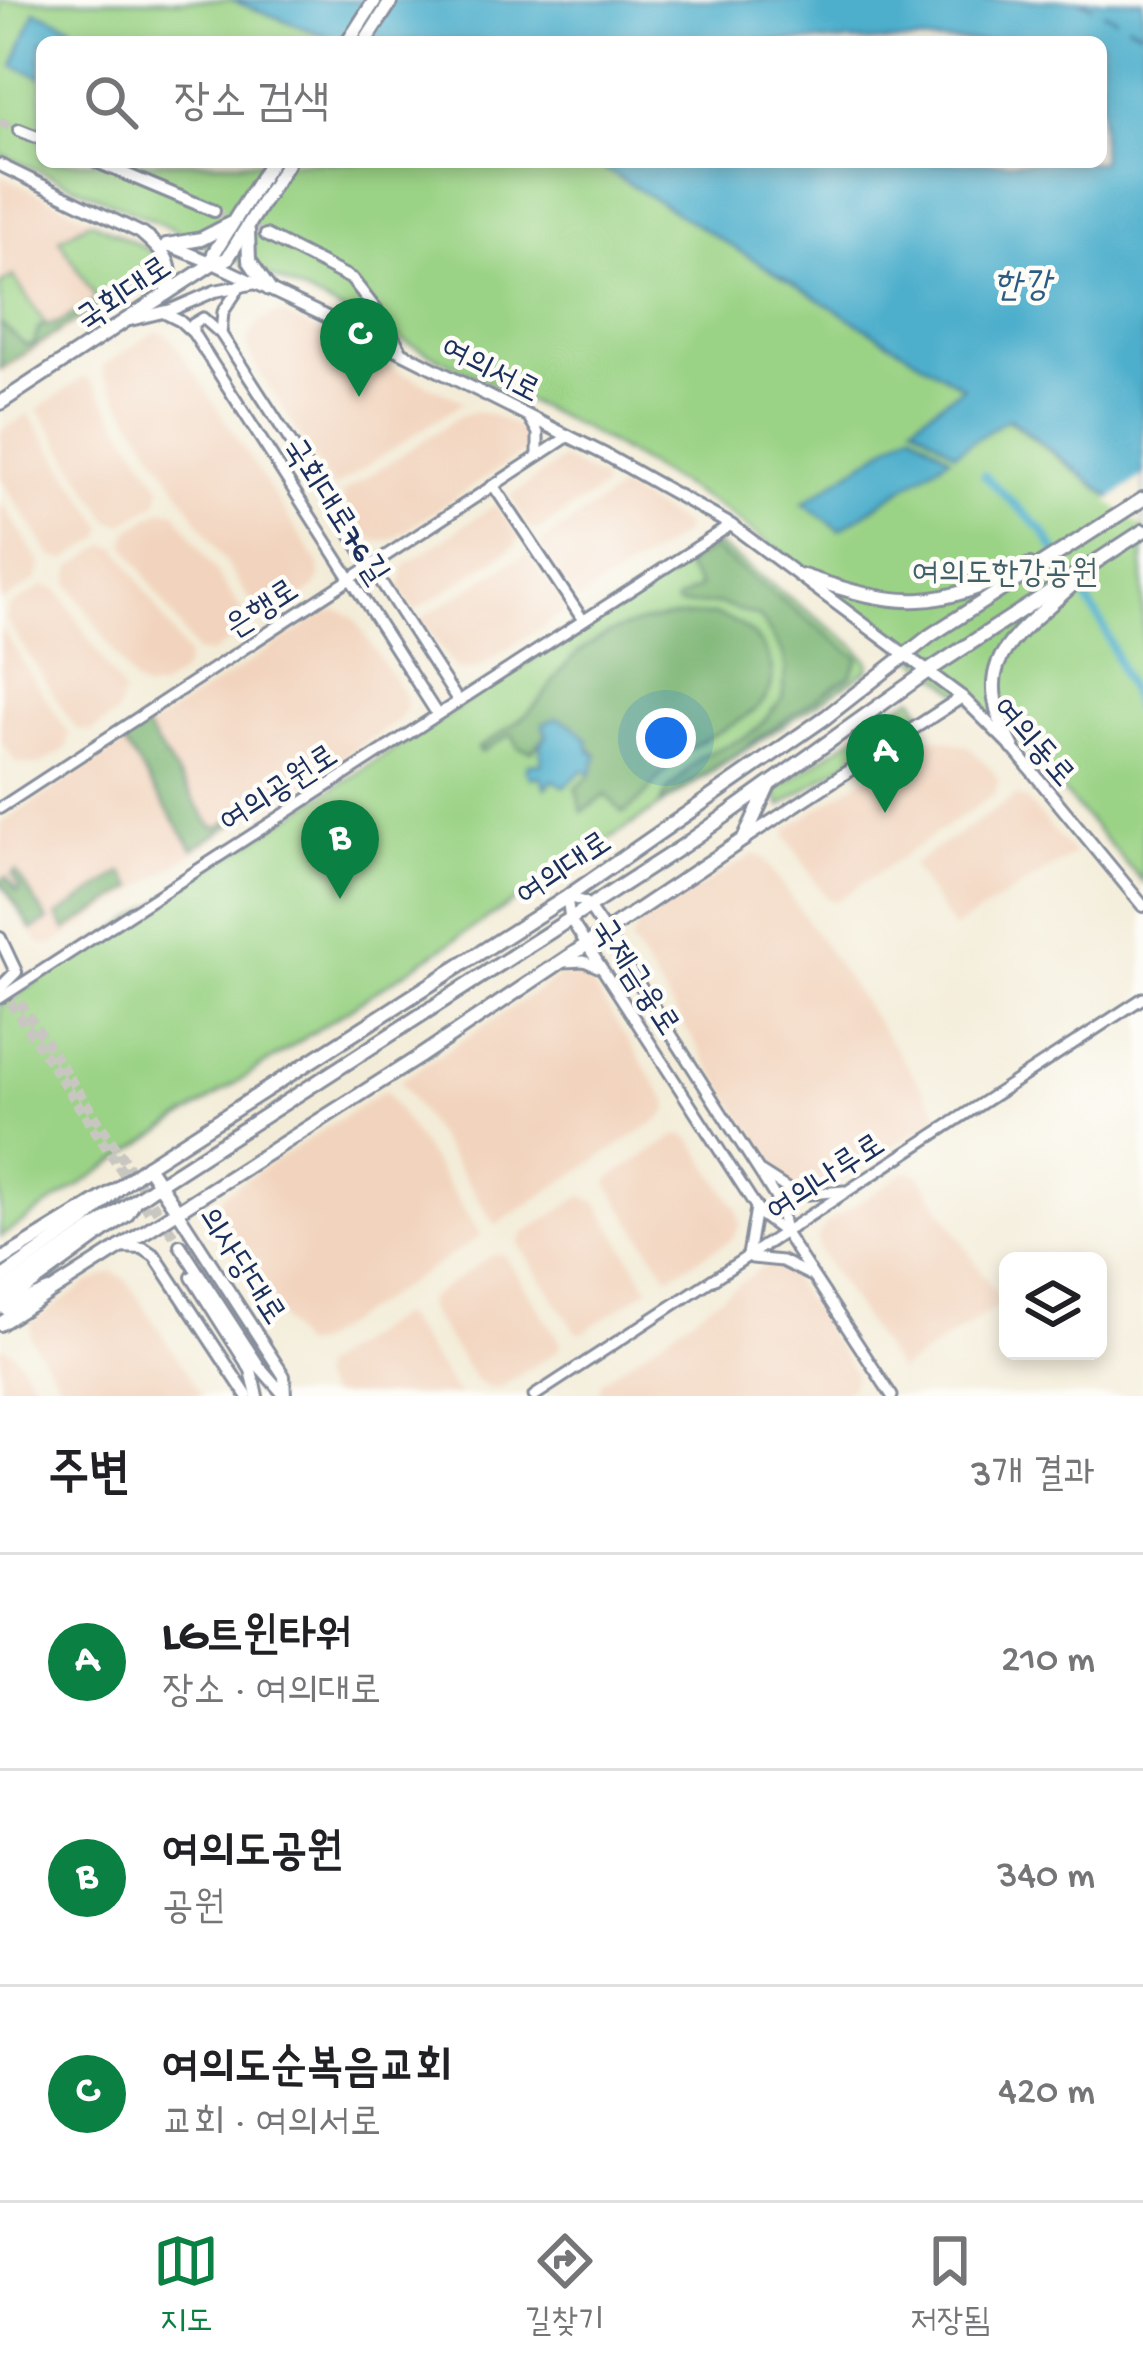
<!DOCTYPE html>
<html lang="ko">
<head>
<meta charset="utf-8">
<style>
	:root { --surface:#fff; --page:#f6f6f6; --text:#202124; --muted:#757577; --line:#e0e0e0; --accent:#0b8043 }
	body { margin:0; font-family:"Gochi Hand","Poor Story",sans-serif; background:var(--page); color:var(--text) }
	.controls { position:absolute; right:36px; bottom:36px; display:grid; overflow:hidden; border-radius:18px; box-shadow:0 6px 18px #0003 }
	.controls button { width:108px; height:108px; display:grid; place-items:center; padding:0; border:0; border-bottom:3px solid var(--line); background:var(--surface); color:var(--text); font:60px sans-serif }
	.you { position:absolute; left:666px; top:738px; width:42px; height:42px; margin:-30px; border:9px solid #fff; border-radius:50%; background:#1a73e8; box-shadow:0 0 0 18px #1a73e833 }
	.badge { display:grid; place-items:center; width:78px; height:78px; border-radius:50%; background:var(--accent); color:#fff; font-size:39px; font-weight:700 }
	.pin { position:absolute; translate:-50% -99px; filter:drop-shadow(0 3px 6px #0008) }
	.pin::after { content:''; position:absolute; top:63px; width:42px; height:36px; background:inherit; clip-path:polygon(0 0,100% 0,50% 100%) }
	.list { margin:0; padding:0; list-style:none }
	h2 { display:flex; justify-content:space-between; align-items:center; height:156px; margin:0; padding:0 48px; font-size:51px }
	h2 small { font-size:39px; font-weight:400; color:var(--muted) }
	.list li { display:grid; grid-template-columns:78px 1fr auto; gap:36px; align-items:center; box-sizing:border-box; height:216px; padding:0 48px; border-top:3px solid var(--line) }
	.list b { display:block; font-size:45px; white-space:nowrap }
	.list p { margin:0; font-size:39px; white-space:nowrap; color:var(--muted) }
	.list em { font-size:39px; font-style:normal; color:var(--muted) }
	.icon { flex:none; width:66px; height:66px; fill:none; stroke:currentColor; stroke-width:2; stroke-linecap:round; stroke-linejoin:round }
	.map { position:relative; flex:none; width:1143px; height:1396px; overflow:hidden }
	.search { position:absolute; background:var(--surface); box-shadow:0 6px 18px #0003; left:36px; right:36px; top:36px; height:132px; display:flex; align-items:center; gap:30px; box-sizing:border-box; padding:0 42px; border-radius:18px; color:var(--muted); font-size:45px }
	.sheet { height:804px; background:var(--surface) }
	nav { display:flex; justify-content:space-around; align-items:center; box-sizing:border-box; height:168px; border-top:3px solid var(--line); background:var(--surface); font-size:33px; color:var(--muted) }
	nav a { display:grid; justify-items:center; gap:6px }
	nav .on { color:var(--accent) }
	.map>svg:first-child { display:block }
	.built { fill:#f2d4be }
	.green { fill:#9bd386; stroke:#5b8172; stroke-width:3 }
	.forest { fill:#7cb573; stroke:#4c7268; stroke-width:3 }
	.water { fill:#4dafcc; stroke:#346f95; stroke-width:3 }
	.pier { fill:#f3ecd8 }
	.lines { fill:none; stroke-linecap:round; stroke-linejoin:round }
	.canal { stroke:#4dafcc; stroke-width:8 }
	.ferry { stroke:#2c5c84; stroke-width:3; stroke-dasharray:15 12; stroke-linecap:butt }
	.secondary-tunnel { stroke:#c8c6c0; stroke-width:10; stroke-dasharray:10 5; stroke-linecap:butt }
	.tertiary-casing { stroke:#878e9b; stroke-width:15 }
	.secondary-casing { stroke:#878e9b; stroke-width:16 }
	.primary-casing { stroke:#878e9b; stroke-width:18 }
	.trunk-casing { stroke:#878e9b; stroke-width:18 }
	.tertiary { stroke:#fff; stroke-width:9 }
	.secondary { stroke:#fff; stroke-width:10 }
	.primary { stroke:#fff; stroke-width:12 }
	.trunk { stroke:#fff; stroke-width:12 }
	.labels { text-anchor:middle; stroke-width:9; stroke-linejoin:round; paint-order:stroke }
	.street-label { font-size:33px; fill:#1b2f5e; stroke:#fdfcf7 }
	.park-label { font-size:33px; fill:#41606a; stroke:#fdfcf7 }
	.water-label { font-size:36px; font-style:italic; fill:#2c5c84; stroke:#fdfcf7 }
</style>
</head>
<body>
<div class="map">
<svg width="1143" height="1396" viewBox="0 0 1143 1396">
	<rect width="100%" height="100%" fill="#fdfcf7"/>
	<filter id="ink" filterUnits="userSpaceOnUse"><feTurbulence type="fractalNoise" baseFrequency=".00833" numOctaves="2"/><feDisplacementMap in="SourceGraphic" scale="24" xChannelSelector="R" yChannelSelector="G"/><feConvolveMatrix kernelMatrix="1 2 1 2 8 2 1 2 1" color-interpolation-filters="sRGB"/></filter>
	<filter id="wash" filterUnits="userSpaceOnUse"><feTurbulence type="fractalNoise" baseFrequency=".004" numOctaves="4" result="noise"/><feDisplacementMap in="SourceGraphic" scale="48" xChannelSelector="R" yChannelSelector="G"/><feGaussianBlur stdDeviation="2.7" result="paint"/><feColorMatrix in="noise" values="0 0 0 0 0 0 0 0 0 0 0 0 0 0 0 0 0 1.4 0 .05"/><feComposite in="paint" operator="in"/></filter>
	<g filter="url(#wash)">
		<rect width="100%" height="100%" fill="#f3ecd8"/>
		<g class="built">
			<path d="M0 175 162 253 166 264 0 374Z"/>
			<path d="M279 313 436 389 464 402 333 488 249 355 247 342 253 330 261 320Z"/>
			<path d="M156 331 169 336 186 360 319 565 320 578 314 588 277 612 258 609 252 603 103 374V366Z"/>
			<path d="M85 377 95 386 161 487 157 502 123 524 110 521 38 409Z"/>
			<path d="M474 412 490 414 517 427 526 436 527 450 393 539 379 542 364 535 342 502 343 493 462 415Z"/>
			<path d="M28 414 104 527 101 538 66 560 52 557 0 477V432Z"/>
			<path d="M563 459 602 479 603 488 538 530 529 529 511 496Z"/>
			<path d="M621 489 684 525V534L577 601 541 548 542 542Z"/>
			<path d="M0 500 41 564 37 579 3 601 0 600Z"/>
			<path d="M495 505 519 536 516 545 414 611 400 589 405 565Z"/>
			<path d="M162 509 176 512 243 613 240 633 211 654 196 652 125 544 128 531Z"/>
			<path d="M106 545 118 548 188 657 184 671 160 688 146 690 135 684 69 583 72 567Z"/>
			<path d="M527 553 564 604 563 613 475 670H457L420 619Z"/>
			<path d="M43 586 58 590 124 694 116 715 91 732 76 729 6 620 8 608Z"/>
			<path d="M338 610 353 617 405 697V709L399 720 52 945 39 943 0 884V824L327 612Z"/>
			<path d="M0 627 69 734 66 749 39 765 17 763 0 740Z"/>
			<path d="M941 738 968 746 994 772 998 782 995 794 836 901 827 899 786 836 787 829 922 740Z"/>
			<path d="M1016 796 1026 800 1074 854 953 929 912 865Z"/>
			<path d="M754 854 763 857 938 1111 937 1119 819 1192 797 1191 784 1183 631 942 638 926Z"/>
			<path d="M575 972 591 983 667 1101 668 1110 663 1117 496 1225 400 1081 563 974Z"/>
			<path d="M385 1090 481 1236 314 1344 300 1346 219 1224 217 1206 224 1194Z"/>
			<path d="M684 1135 692 1140 737 1210 740 1225 732 1239 668 1277 608 1185 610 1178 676 1136Z"/>
			<path d="M907 1171 919 1175 1002 1303 898 1371 820 1253 817 1239 826 1224Z"/>
			<path d="M582 1196 597 1203 649 1288 582 1333 575 1330 519 1245 522 1235Z"/>
			<path d="M503 1254 561 1342 559 1350 501 1387 491 1389 476 1381 427 1308V1300L492 1255Z"/>
			<path d="M767 1264 786 1270 855 1374 851 1388 839 1396H598L602 1381Z"/>
			<path d="M112 1272 126 1279 202 1396H68L31 1339V1323L88 1283Z"/>
			<path d="M403 1316 459 1396H330L318 1378 320 1367 396 1317Z"/>
			<path d="M0 1346 14 1353 42 1396H0Z"/>
		</g>
		<g class="green">
			<path d="M0 0H231L342 42H42V162H593L965 387 1143 522V882L1009 731 724 510 583 428 175 230 0 154Z"/>
			<path d="M91 221 159 255 160 265 100 305 59 239Z"/>
			<path d="M13 276 46 325 39 327 34 344 25 346 0 323V284Z"/>
			<path d="M717 545 853 644 869 662 868 670 0 1237V1005L705 547Z"/>
			<path d="M913 697 922 711 781 806 775 793 779 787Z"/>
		</g>
		<g class="forest">
			<path d="M97 300 100 305 0 369V323L25 345 34 344 39 327 58 323Z"/>
			<path d="M713 549 859 658 851 675 660 805 667 791 701 756 744 738 758 728 782 699 786 669 783 654 760 617 719 604 678 605 676 601 700 587 684 566Z"/>
			<path d="M713 615C736 620 753 630 765 651 798 712 712 728 682 754 660 772 647 799 623 813L606 795 582 812 576 789 592 773 597 756C581 744 572 706 543 724L546 736 532 751 519 748 512 734 481 752 478 748C496 736 516 725 531 710 545 697 553 679 566 665 604 623 660 615 713 615Z"/>
			<path d="M143 724 211 825 218 828 233 818 236 822 193 849 121 739Z"/>
			<path d="M16 872 48 920 32 930 0 881 6 877 17 892 20 889 12 875Z"/>
			<path d="M123 872 134 888 66 930 57 916Z"/>
		</g>
		<g class="water">
			<path d="M231 0H1143V522L1009 418 955 453 913 423 963 387 593 162H1101V42H342Z"/>
			<path d="M35 11 72 26 66 42H42V77L13 66Z"/>
			<path d="M912 430 950 457 840 530 803 503Z"/>
			<path d="M557 718 574 726 588 741 589 750 597 756 591 773 583 770 565 787 553 780 546 788 540 776 531 778 526 770 528 764 542 763 540 745 547 736 543 724Z"/>
		</g>
		<path class="pier" d="M1143 476V528L1108 501Z"/>
		<g class="lines">
			<g class="canal">
				<path d="M984 475 1043 531 1101 622"/>
				<path d="M1104 627 1143 725"/>
			</g>
			<path class="ferry" d="M1079 0 1143 32"/>
		</g>
	</g>
	<g filter="url(#ink)">
		<g class="lines">
			<g class="secondary-tunnel">
				<path d="M0 122 19 130"/>
				<path d="M214 211 266 235"/>
				<path d="M3 977 180 1245"/>
				<path d="M2 990 151 1215"/>
			</g>
			<defs>
				<g id="tertiary">
					<path d="M162 312 180 321 193 333 437 714"/>
					<path d="M193 331V324L203 318 221 334 458 701"/>
					<path d="M221 334 223 312 241 285"/>
					<path d="M528 416 538 433V455"/>
					<path d="M493 485 583 620"/>
					<path d="M0 808 569 436"/>
					<path d="M564 962 584 961 600 968"/>
					<path d="M0 998 731 525"/>
					<path d="M761 1172 797 1195 844 1191"/>
					<path d="M785 1233 762 1216 570 919 567 897 585 902 605 931 762 1176 780 1205 785 1233 892 1396"/>
					<path d="M748 1255 756 1208"/>
					<path d="M752 1258 782 1261 810 1275"/>
					<path d="M534 1396 1143 998"/>
				</g>
				<g id="secondary">
					<path d="M19 130 42 139"/>
					<path d="M97 162 214 211"/>
					<path d="M0 165 149 237"/>
					<path d="M266 235 352 279 383 319 400 349"/>
					<path d="M166 244 213 263 401 352 606 455 731 525 962 697 1013 748 1143 906"/>
					<path d="M130 320 171 310 215 291 256 283"/>
					<path d="M744 839 962 697"/>
					<path d="M0 938 16 972 0 988"/>
					<path d="M176 1209 284 1376 285 1396"/>
					<path d="M180 1245 259 1366 285 1396"/>
					<path d="M119 1247 143 1248 155 1256 247 1396"/>
					<path d="M192 1277 251 1370 257 1396"/>
				</g>
				<g id="primary">
					<path d="M348 42 375 0"/>
					<path d="M365 42 392 0"/>
					<path d="M248 231 249 260 269 289"/>
					<path d="M143 234C164 252 176 264 167 293"/>
					<path d="M167 245 201 239 232 223"/>
					<path d="M213 263 214 253 271 162"/>
					<path d="M0 403 213 263 227 259 288 162"/>
					<path d="M803 576C905 610 933 610 1030 565"/>
					<path d="M1013 748C967 661 1011 641 1071 586"/>
					<path d="M147 1166 176 1209"/>
					<path d="M0 1261 119 1188 147 1166 567 897 826 717 931 635 1143 499"/>
					<path d="M0 1293 159 1184 683 846 928 671 1143 531"/>
					<path d="M0 1324 419 1057 744 839 769 785"/>
				</g>
				<g id="trunk">
					<path d="M0 1279 85 1220 119 1188"/>
					<path d="M0 1307 126 1215 133 1204"/>
					<path d="M7 1309 49 1291"/>
				</g>
			</defs>
			<use href="#tertiary" class="tertiary-casing"/>
			<use href="#secondary" class="secondary-casing"/>
			<use href="#primary" class="primary-casing"/>
			<use href="#trunk" class="trunk-casing"/>
			<use href="#tertiary" class="tertiary"/>
			<use href="#secondary" class="secondary"/>
			<use href="#primary" class="primary"/>
			<use href="#trunk" class="trunk"/>
		</g>
	</g>
	<g class="labels">
		<g class="street-label">
			<text transform="translate(122 291) rotate(-34)" y="12">국회대로</text>
			<text transform="translate(492 367) rotate(27)" y="12">여의서로</text>
			<text transform="translate(338 509) rotate(57)" y="12">국회대로76길</text>
			<text transform="translate(260 606) rotate(-33)" y="12">은행로</text>
			<text transform="translate(1036 740) rotate(49)" y="12">여의동로</text>
			<text transform="translate(277 786) rotate(-33)" y="12">여의공원로</text>
			<text transform="translate(562 866) rotate(-34)" y="12">여의대로</text>
			<text transform="translate(638 975) rotate(57)" y="12">국제금융로</text>
			<text transform="translate(824 1175) rotate(-33)" y="12">여의나루로</text>
			<text transform="translate(244 1264) rotate(57)" y="12">의사당대로</text>
		</g>
		<g class="park-label">
			<text x="1005" y="582">여의도한강공원</text>
		</g>
		<g class="water-label">
			<text x="1022" y="295">한강</text>
		</g>
	</g>
</svg>
<div class="controls">
<button><svg class="icon" aria-label="layers" viewBox="0 0 24 24"><path d="M12 4l9 5-9 5-9-5zM3 14l9 5 9-5"/></svg></button>
</div>
<div class="you"></div>
<div class="pin badge" style="left:885px;top:813px">A</div>
<div class="pin badge" style="left:340px;top:899px">B</div>
<div class="pin badge" style="left:359px;top:397px">C</div>
<div class="search"><svg class="icon" aria-label="search" viewBox="0 0 24 24"><circle cx="10" cy="10" r="6"/><path d="M15 15l6 6"/></svg>장소 검색</div>
</div>
<section class="sheet">
<h2>주변<small>3개 결과</small></h2>
<ul class="list">
<li><span class="badge">A</span><div><b>LG트윈타워</b><p>장소 · 여의대로</p></div><em>210 m</em></li>
<li><span class="badge">B</span><div><b>여의도공원</b><p>공원</p></div><em>340 m</em></li>
<li><span class="badge">C</span><div><b>여의도순복음교회</b><p>교회 · 여의서로</p></div><em>420 m</em></li>
</ul>
</section>
<nav>
<a class="on"><svg class="icon" aria-label="map" viewBox="0 0 24 24"><path d="M3 6l6-2 6 2 6-2v14l-6 2-6-2-6 2zM9 4v14M15 6v14"/></svg>지도</a>
<a><svg class="icon" aria-label="directions" viewBox="0 0 24 24"><path d="M12 3l9 9-9 9-9-9zM9 14v-3h6M13 9l2 2-2 2"/></svg>길찾기</a>
<a><svg class="icon" aria-label="saved" viewBox="0 0 24 24"><path d="M7 4h10v16l-5-4-5 4z"/></svg>저장됨</a>
</nav>
</body>
</html>
